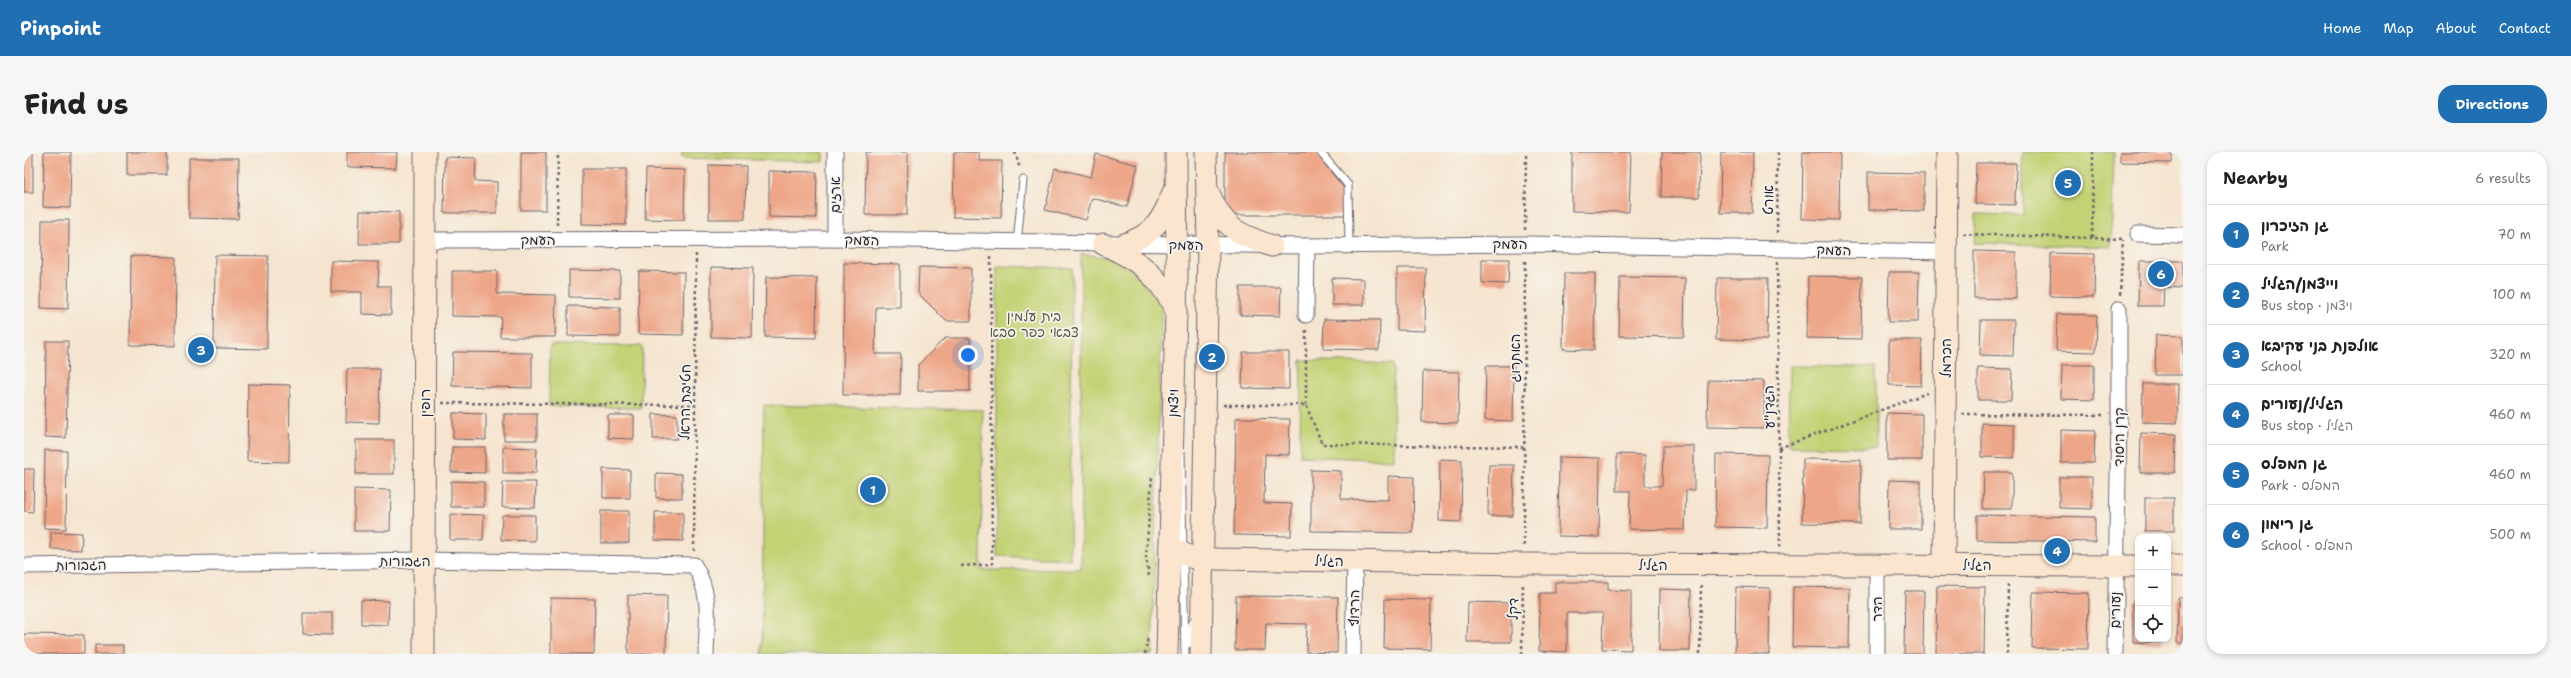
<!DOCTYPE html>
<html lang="en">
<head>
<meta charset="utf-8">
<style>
	:root { --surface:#fff; --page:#f6f6f6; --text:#202124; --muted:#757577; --line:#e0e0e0; --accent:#1f6fb2 }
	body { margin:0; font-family:"Shantell Sans","Playpen Sans Hebrew",sans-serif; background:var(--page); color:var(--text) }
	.controls { position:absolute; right:12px; bottom:12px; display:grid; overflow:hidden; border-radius:8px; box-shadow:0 2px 6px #0003 }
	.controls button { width:36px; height:36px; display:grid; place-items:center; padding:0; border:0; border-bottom:1px solid var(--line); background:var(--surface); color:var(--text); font:20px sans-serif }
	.you { position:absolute; left:944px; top:203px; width:14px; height:14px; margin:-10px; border:3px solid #fff; border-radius:50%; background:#1a73e8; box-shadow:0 0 0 6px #1a73e833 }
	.badge { display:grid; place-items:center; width:26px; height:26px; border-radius:50%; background:var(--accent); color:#fff; font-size:13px; font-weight:700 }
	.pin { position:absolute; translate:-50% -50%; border:2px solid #fff; box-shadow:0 1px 4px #0006 }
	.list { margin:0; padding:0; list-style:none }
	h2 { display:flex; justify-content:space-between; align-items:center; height:52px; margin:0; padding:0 16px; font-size:17px }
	h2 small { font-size:13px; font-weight:400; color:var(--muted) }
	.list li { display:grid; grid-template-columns:26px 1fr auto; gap:12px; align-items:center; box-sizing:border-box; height:60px; padding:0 16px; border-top:1px solid var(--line) }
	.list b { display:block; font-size:15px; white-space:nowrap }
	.list p { margin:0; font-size:13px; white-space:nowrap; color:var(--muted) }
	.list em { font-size:13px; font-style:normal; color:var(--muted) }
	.icon { flex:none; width:22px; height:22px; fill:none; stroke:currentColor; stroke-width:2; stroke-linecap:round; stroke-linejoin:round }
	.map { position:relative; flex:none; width:2159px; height:502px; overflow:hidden; border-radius:16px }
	header { display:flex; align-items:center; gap:24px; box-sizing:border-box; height:56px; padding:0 20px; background:var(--accent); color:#fff }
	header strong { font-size:19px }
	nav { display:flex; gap:22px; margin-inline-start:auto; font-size:14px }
	.intro { display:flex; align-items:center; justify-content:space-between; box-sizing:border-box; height:96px; padding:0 24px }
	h1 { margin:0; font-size:28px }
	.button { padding:10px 18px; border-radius:16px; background:var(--accent); color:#fff; font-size:14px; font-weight:700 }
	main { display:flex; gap:24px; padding:0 24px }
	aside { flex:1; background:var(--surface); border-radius:16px; box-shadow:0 2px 6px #0003 }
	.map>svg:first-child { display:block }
	.green { fill:#c3d275; stroke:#727a58 }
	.building { fill:#eea688 }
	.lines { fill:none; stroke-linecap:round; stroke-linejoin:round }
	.lane-casing { stroke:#6c666f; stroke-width:9 }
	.street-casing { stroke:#6c666f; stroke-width:17 }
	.secondary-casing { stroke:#6c666f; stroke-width:23 }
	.path { stroke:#6c666f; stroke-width:2.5; stroke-dasharray:3 3; stroke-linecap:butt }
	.lane { stroke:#fff; stroke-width:7 }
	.street { stroke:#fff; stroke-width:15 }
	.secondary { stroke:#fce5cf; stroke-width:21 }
	.labels { text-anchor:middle; stroke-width:3.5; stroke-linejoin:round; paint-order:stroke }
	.street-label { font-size:14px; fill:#22223b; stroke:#f7f3e8 }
	.park-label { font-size:14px; fill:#52574c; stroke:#f7f3e8 }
</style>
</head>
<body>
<header>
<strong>Pinpoint</strong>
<nav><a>Home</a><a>Map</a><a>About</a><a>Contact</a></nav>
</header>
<div class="intro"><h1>Find us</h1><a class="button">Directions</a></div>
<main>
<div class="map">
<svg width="2159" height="502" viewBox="0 0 2159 502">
	<rect width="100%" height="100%" fill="#f7f3e8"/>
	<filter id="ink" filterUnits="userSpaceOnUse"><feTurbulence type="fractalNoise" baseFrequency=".025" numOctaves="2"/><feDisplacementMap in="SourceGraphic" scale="8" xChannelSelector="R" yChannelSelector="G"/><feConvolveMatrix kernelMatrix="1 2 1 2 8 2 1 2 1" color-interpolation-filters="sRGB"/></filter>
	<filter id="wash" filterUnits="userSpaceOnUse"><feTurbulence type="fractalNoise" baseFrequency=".012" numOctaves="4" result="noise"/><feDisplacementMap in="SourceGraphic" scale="16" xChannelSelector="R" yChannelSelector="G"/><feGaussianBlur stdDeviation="0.9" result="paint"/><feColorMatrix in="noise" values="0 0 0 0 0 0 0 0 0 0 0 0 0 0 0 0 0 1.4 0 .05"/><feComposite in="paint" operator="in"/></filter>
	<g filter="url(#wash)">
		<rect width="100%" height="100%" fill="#f5e5d0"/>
		<g class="green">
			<path d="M658 0H799V10L658 6Z"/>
			<path d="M1999 0H2090L2087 95 1951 91 1952 62 1999 63Z"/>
			<path d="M1057 102 1098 107 1138 152 1128 502H738L740 253 959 258 957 418 1057 417Z"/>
			<path d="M973 114 1048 116 1046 407 973 404Z"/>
			<path d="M526 193 618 194 617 256 525 254Z"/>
			<path d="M1277 208 1369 212 1370 308 1276 304Z"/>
			<path d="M1765 214 1852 215V295L1764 294Z"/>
		</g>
		<g id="blocks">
			<g class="building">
				<rect x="0" y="0" width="9" height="40"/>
				<path d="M20 0H47L46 56 19 55Z"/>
				<rect x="103" y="0" width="40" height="23"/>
				<path d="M323 0H373L372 16 323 15Z"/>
				<rect x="497" y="0" width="25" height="58"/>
				<path d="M842 0H884L883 63H841Z"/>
				<path d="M930 0H955V9H978L977 66 929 65Z"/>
				<path d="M1201 0H1291L1323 40V63H1201Z"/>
				<path d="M1548 0H1607L1605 60 1548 59Z"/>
				<path d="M1638 0H1676L1675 45H1637Z"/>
				<path d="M1697 0H1729L1728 61H1696Z"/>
				<path d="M1779 0H1816L1815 68 1778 67Z"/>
				<path d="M2096 0H2148V11L2096 10Z"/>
				<path d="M1072 2 1114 13 1103 55 1068 46 1062 68 1021 58 1031 16 1067 25Z"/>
				<path d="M421 5 452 6 451 29 473 30V61H420Z"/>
				<path d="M165 6H215L214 67 165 66Z"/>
				<path d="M1952 11H1992L1991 53 1951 52Z"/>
				<path d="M685 13 722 14 721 67H685Z"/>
				<path d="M558 17H602V73L558 72Z"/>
				<path d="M622 17 661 18 660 68 621 67Z"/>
				<path d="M745 19 793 20 792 66 745 65Z"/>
				<path d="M1844 20 1900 21V59L1844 58Z"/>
				<path d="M336 59 375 60V92H335Z"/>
				<path d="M18 68H45L44 157 17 156Z"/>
				<path d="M1950 99 1992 100V147L1950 146Z"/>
				<path d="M2027 101 2071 102 2070 145 2026 144Z"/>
				<path d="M191 103 244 104 243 197 190 196Z"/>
				<path d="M107 104 152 105 151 194 106 193Z"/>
				<path d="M1458 107H1485L1484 132 1458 131Z"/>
				<path d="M307 109 355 110 354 134H367V163L338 162V140H307Z"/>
				<path d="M2115 109H2159V136L2140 135 2139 154H2114Z"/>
				<path d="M820 111 876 112V155H852L851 202H877L876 243H819Z"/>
				<path d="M687 115 729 116 728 186 687 185Z"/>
				<path d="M895 115 947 116V169H922L894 141Z"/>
				<path d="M1373 116H1402L1401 179 1373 178Z"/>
				<path d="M545 118 596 119V146L545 145Z"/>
				<path d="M428 119H473V142L532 143 531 185H476L477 165 428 164Z"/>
				<path d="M615 119 660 120 659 183 614 182Z"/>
				<path d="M1865 120H1895L1894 170H1864Z"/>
				<path d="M1540 121H1571L1570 198 1539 197Z"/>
				<path d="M1784 124 1838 125 1837 187 1783 186Z"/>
				<path d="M742 125 793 126 792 186 741 185Z"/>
				<path d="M1596 125 1661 126 1660 185 1595 184Z"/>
				<path d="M1308 126 1340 127V153H1308Z"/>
				<path d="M1693 126H1744L1743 188 1692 187Z"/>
				<path d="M1216 135H1257L1256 164 1216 163Z"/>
				<path d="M544 154 596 155V185L544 184Z"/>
				<path d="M2033 162 2073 163 2072 200 2032 199Z"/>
				<path d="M1300 167 1356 168 1355 198 1299 197Z"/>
				<path d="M1957 168H1990L1989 204 1956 203Z"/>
				<path d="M2132 183 2159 184V223H2131Z"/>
				<path d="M921 186H946V239H894V213Z"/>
				<path d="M1865 188H1898L1897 234 1865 233Z"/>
				<path d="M22 189H44L42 286 21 285Z"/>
				<path d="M429 200 508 201V236L428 234Z"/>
				<path d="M1219 200H1265V237L1218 236Z"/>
				<path d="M2038 213H2070V248L2037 247Z"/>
				<path d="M1462 214H1490L1489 269 1461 268Z"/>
				<path d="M1954 216 1988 217 1987 248H1954Z"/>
				<path d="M323 217H356L355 271 322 270Z"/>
				<path d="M1399 219 1435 220 1434 271 1398 270Z"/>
				<path d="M1684 228 1740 229V276L1683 275Z"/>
				<path d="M224 232 266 233 265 310 223 309Z"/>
				<path d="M2119 232H2154L2153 271 2118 270Z"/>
				<path d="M429 261 462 262V288L429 287Z"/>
				<path d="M1863 261 1898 262V308H1863Z"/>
				<rect x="480" y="262" width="33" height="26"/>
				<path d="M629 262 653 263V287H629Z"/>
				<path d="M584 263H610V287L584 286Z"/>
				<path d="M1212 266 1266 267 1265 303 1241 302 1240 351 1268 352 1267 384 1210 383Z"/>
				<path d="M1958 271 1990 272V306L1958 305Z"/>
				<path d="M2037 278 2071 279 2070 311H2037Z"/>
				<path d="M2117 281 2152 282 2151 321H2116Z"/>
				<rect x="332" y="288" width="38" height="34"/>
				<path d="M1639 294H1670V338H1662L1661 378 1605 377 1606 339H1593V302L1621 303V334H1638Z"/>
				<path d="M428 295H461V321L427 320Z"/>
				<path d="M479 295 513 296 512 321H479Z"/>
				<path d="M21 298 43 299 42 377 20 376Z"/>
				<path d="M1692 302 1744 303 1743 376 1691 375Z"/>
				<path d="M1535 305 1576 306 1575 385 1534 384Z"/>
				<path d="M1416 307 1438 308 1437 370 1415 369Z"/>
				<path d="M1779 307 1837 308 1836 372 1778 371Z"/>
				<path d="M1465 313H1490L1489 364H1464Z"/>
				<path d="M0 317H10L9 360 0 359Z"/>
				<path d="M579 317 606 318V346H579Z"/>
				<path d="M1287 318 1317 319V347L1364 348V324L1390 325 1389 381 1287 379Z"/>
				<path d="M1960 320H1988V357H1959Z"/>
				<path d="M632 321 658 322V346H632Z"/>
				<path d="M2035 325H2068V357L2035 356Z"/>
				<path d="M1865 328 1897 329V377H1864Z"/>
				<path d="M427 329 460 330V355H427Z"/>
				<path d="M479 330H512L511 356 478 355Z"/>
				<path d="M330 337 367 338 366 379H330Z"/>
				<rect x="2121" y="346" width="29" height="33"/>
				<rect x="577" y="359" width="28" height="32"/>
				<path d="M631 360H659V389L631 388Z"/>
				<path d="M426 362 460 363 459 388H426Z"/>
				<path d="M478 363H511V389L477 388Z"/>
				<path d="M1953 363 2071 365V390L1953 388Z"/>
				<path d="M27 380 58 381 57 398 27 397Z"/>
				<path d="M1531 430H1584V438L1607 439V498L1578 497 1579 461H1543V500L1515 499 1516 441H1531Z"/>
				<path d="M1913 434 1961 435 1960 502H1912Z"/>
				<path d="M1712 435 1746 436 1745 502H1711Z"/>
				<path d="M1769 435 1826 436 1825 496 1768 495Z"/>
				<path d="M1636 437 1667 438 1666 499H1635Z"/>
				<path d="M1881 439H1900L1899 502H1880Z"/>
				<path d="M2009 440 2065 441 2064 497 2008 496Z"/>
				<path d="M604 443 643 444 642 502H604Z"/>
				<path d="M1212 444 1314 445 1313 501 1282 500 1283 472 1242 471 1241 498H1211Z"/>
				<path d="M527 446 571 447 570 502H527Z"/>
				<path d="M2154 446H2159V491H2153Z"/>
				<path d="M1361 447 1407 448 1406 497 1360 496Z"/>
				<path d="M337 448 365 449 364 473 337 472Z"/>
				<path d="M2109 448H2114V487H2138V491L2109 490Z"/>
				<path d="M1444 450 1487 451V490H1443Z"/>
				<path d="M279 461H308V483L279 482Z"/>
				<path d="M0 482 60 483V502H0Z"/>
				<rect x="71" y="493" width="28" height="9"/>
			</g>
		</g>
	</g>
	<g filter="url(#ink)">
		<use href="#blocks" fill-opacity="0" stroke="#6c666f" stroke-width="1"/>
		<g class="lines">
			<defs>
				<g id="lane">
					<path d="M1296 0 1324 33 1325 94"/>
					<path d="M993 91 999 28"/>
					<path d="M1157 300 1161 502"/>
					<path d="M1164 492 1169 469"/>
				</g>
				<g id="street">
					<path d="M811 0V87"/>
					<path d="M2114 82 2159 83"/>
					<path d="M401 88 811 87 1283 94 1501 92 1922 100"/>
					<path d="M1282 163 1283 94"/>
					<path d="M0 414 400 408 670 413C688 442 683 469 682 502"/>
					<path d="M1329 502 1331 410"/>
					<path d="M1853 502V413"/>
					<path d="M2091 502 2095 264V157"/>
				</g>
				<g id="secondary">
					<path d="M1185 41C1199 76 1213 82 1248 94"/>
					<path d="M1079 92C1116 109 1132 121 1152 158"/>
					<path d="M1098 93C1129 83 1138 70 1149 40"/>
					<path d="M1146 395 1169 406 1194 407 1499 412 2114 414"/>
					<path d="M1920 413 1923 0"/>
					<path d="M2144 414H2159"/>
					<path d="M400 502 401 0"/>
					<path d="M1143 502 1153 123 1152 0"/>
					<path d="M1177 502 1184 92 1182 0"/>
				</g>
			</defs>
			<use href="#lane" class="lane-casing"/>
			<use href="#street" class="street-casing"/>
			<use href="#secondary" class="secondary-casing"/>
			<g class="path">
				<path d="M991 0 996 17"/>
				<path d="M533 73 534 0"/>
				<path d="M1501 78 1502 0"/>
				<path d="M1753 81 1754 0"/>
				<path d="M1939 82 2100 87"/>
				<path d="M2068 86 2069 0"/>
				<path d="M1753 110 1756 395"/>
				<path d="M2096 143 2099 88"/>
				<path d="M418 251 671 253"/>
				<path d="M1199 253H1282L1298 292 1500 295"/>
				<path d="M1282 253V178"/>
				<path d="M1938 262 2081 263"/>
				<path d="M1755 296 1903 241"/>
				<path d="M1500 394 1501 107"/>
				<path d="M670 399 672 102"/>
				<path d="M937 414 968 412 967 103"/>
				<path d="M1125 424 1122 404 1128 324"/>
				<path d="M1121 502 1124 485"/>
				<path d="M1498 502 1499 431"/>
				<path d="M1676 502 1677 431"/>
				<path d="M1983 502 1984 431"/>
			</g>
			<use href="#lane" class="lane"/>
			<use href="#street" class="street"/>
			<use href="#secondary" class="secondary"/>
		</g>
	</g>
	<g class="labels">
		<g class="street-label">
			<text transform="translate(811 43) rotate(-90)" y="5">ארזים</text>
			<text transform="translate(1744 48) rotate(-89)" y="5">אורט</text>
			<text x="514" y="93">העמק</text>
			<text transform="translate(838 88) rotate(1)" y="5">העמק</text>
			<text x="1486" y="97">העמק</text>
			<text x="1162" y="98">העמק</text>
			<text transform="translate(1810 98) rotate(1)" y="5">העמק</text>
			<text transform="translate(1491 206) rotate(-90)" y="5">האתרוג</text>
			<text transform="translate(1922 206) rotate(-90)" y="5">הכרמל</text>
			<text transform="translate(661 250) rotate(-89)" y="5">חטיבת הראל</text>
			<text transform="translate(401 251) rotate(-90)" y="5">רופין</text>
			<text transform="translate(1149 251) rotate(-88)" y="5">ויצמן</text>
			<text transform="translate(1745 255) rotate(-91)" y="5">הגדנ"ע</text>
			<text transform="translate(2095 285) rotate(-89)" y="5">קרן היסוד</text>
			<text x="381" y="414">הגבורות</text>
			<text transform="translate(1305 409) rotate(1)" y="5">הגליל</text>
			<text transform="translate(57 413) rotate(-1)" y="5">הגבורות</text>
			<text x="1629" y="418">הגליל</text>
			<text x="1953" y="418">הגליל</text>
			<text transform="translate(1330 456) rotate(-89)" y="5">הרדוף</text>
			<text transform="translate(1489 457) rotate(-89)" y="5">דקל</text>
			<text transform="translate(1853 457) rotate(-90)" y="5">הדר</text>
			<text transform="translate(2091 458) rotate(-89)" y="5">נעורים</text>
		</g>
		<g class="park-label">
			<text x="1010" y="169">בית עלמין<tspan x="1010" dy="16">צבאי כפר סבא</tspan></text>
		</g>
	</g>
</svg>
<div class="controls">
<button>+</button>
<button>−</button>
<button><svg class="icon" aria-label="locate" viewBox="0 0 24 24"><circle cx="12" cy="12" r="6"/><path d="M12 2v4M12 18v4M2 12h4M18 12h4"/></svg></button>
</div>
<div class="you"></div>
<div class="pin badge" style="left:849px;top:338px">1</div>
<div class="pin badge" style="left:1188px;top:205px">2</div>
<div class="pin badge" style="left:177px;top:198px">3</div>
<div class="pin badge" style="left:2033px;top:399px">4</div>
<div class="pin badge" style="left:2044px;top:31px">5</div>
<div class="pin badge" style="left:2137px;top:122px">6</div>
</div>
<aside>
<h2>Nearby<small>6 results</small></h2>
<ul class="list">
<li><span class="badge">1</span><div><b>גן הזיכרון</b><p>Park</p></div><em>70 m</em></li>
<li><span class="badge">2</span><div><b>וייצמן/הגליל</b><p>Bus stop · ויצמן</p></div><em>100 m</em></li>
<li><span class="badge">3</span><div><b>אולפנת בני עקיבא</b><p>School</p></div><em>320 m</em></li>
<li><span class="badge">4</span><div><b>הגליל/נעורים</b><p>Bus stop · הגליל</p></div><em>460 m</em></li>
<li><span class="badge">5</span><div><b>גן המפלס</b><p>Park · המפלס</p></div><em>460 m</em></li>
<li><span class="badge">6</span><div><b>גן רימון</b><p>School · המפלס</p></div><em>500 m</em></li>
</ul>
</aside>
</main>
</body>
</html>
